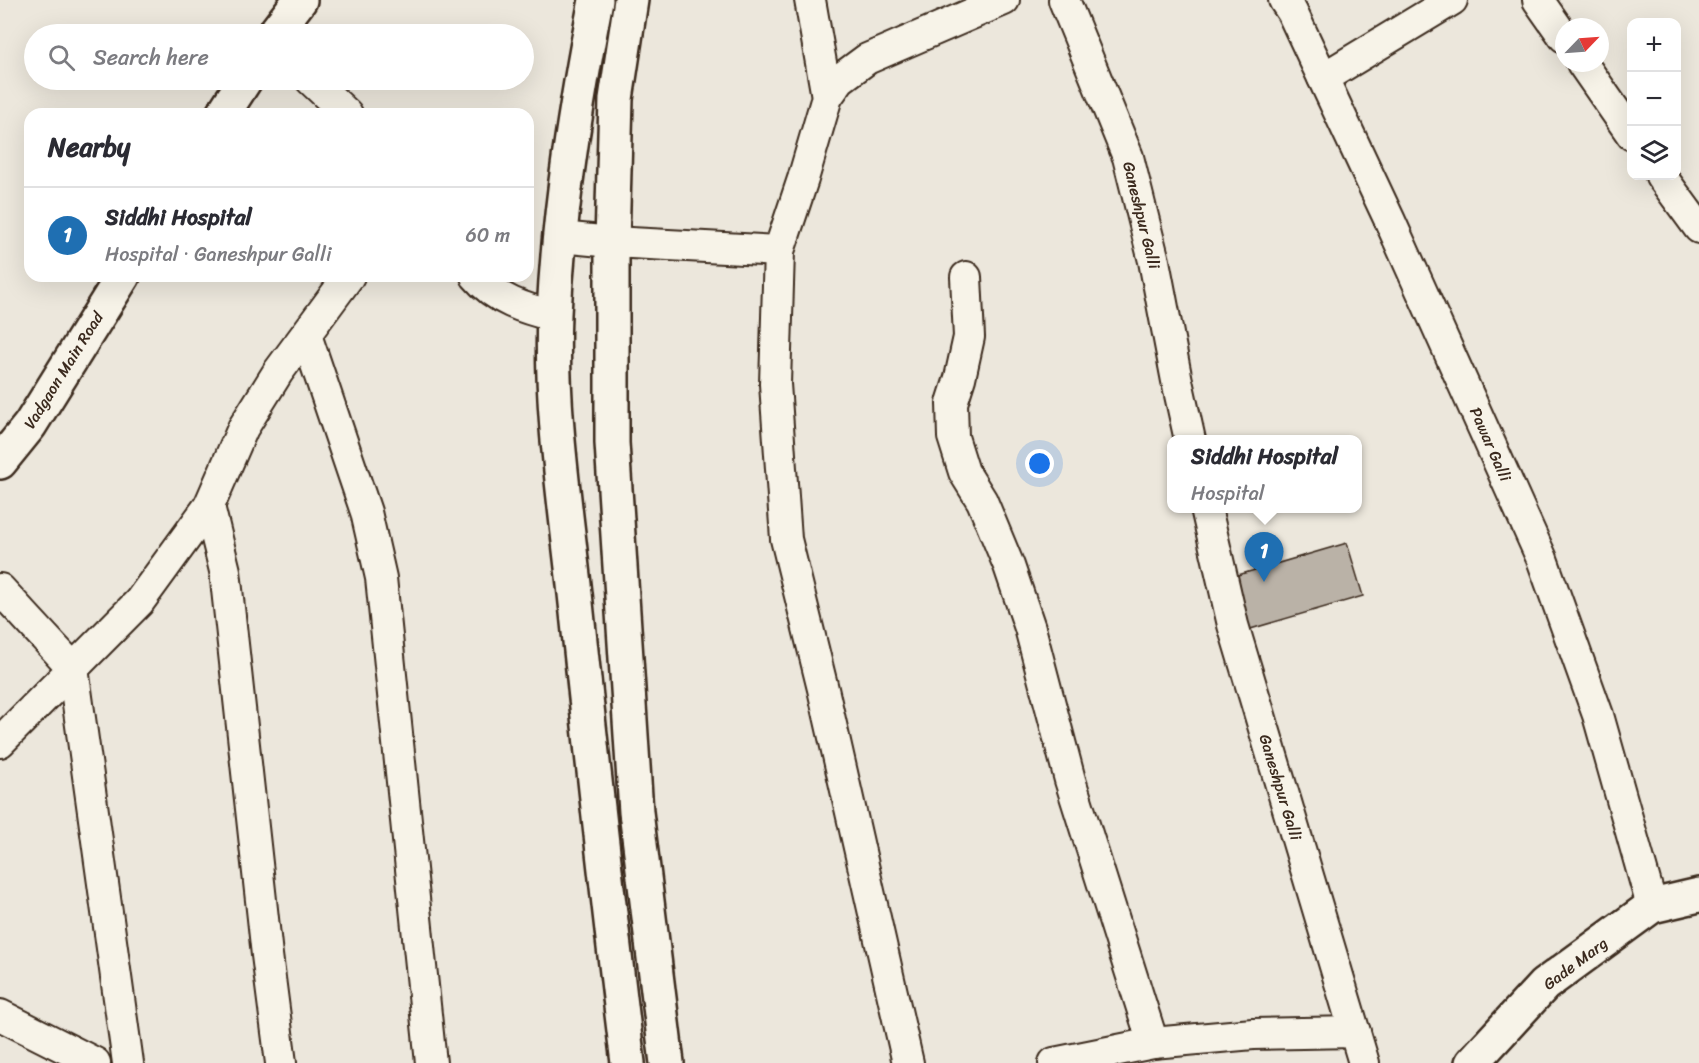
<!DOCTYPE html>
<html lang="en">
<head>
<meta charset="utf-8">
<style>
	:root { --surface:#fff; --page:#f2f2f3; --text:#2b2b33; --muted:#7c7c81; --line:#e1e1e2; --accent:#1f6fb2 }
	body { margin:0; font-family:Sriracha,sans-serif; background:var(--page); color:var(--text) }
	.controls { position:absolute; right:18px; top:18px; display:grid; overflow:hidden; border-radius:12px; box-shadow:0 6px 24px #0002 }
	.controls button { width:54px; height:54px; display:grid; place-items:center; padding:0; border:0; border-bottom:2px solid var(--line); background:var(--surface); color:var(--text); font:30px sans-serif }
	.compass { position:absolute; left:1555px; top:18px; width:54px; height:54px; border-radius:50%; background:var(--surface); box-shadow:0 6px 24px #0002; rotate:65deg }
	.you { position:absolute; left:1040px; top:464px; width:21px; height:21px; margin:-15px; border:4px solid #fff; border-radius:50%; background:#1a73e8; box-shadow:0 0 0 9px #1a73e833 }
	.badge { display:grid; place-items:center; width:39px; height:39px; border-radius:50%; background:var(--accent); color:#fff; font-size:20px; font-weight:700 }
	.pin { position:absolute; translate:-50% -50px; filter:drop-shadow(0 2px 3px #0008) }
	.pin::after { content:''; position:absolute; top:32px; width:21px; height:18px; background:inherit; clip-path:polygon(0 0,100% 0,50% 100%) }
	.popup { position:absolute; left:1167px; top:435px; width:195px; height:78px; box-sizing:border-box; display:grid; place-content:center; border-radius:12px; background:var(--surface); filter:drop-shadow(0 2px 4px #0005); font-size:20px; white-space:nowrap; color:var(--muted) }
	.popup b { font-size:22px; color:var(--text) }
	.popup::after { content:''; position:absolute; left:50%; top:100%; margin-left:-12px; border:12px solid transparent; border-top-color:var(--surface) }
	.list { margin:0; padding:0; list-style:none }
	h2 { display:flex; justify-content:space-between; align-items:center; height:78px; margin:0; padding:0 24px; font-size:26px }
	h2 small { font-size:20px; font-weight:400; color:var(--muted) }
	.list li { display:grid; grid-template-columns:39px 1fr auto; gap:18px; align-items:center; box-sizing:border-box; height:96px; padding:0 24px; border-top:2px solid var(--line) }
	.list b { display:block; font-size:22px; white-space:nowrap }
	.list p { margin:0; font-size:20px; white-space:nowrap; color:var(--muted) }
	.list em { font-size:20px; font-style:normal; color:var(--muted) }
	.icon { flex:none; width:33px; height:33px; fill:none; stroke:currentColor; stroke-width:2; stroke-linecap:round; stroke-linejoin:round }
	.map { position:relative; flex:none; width:1699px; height:1063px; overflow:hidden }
	.search { position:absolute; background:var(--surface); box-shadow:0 6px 24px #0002; left:24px; top:24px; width:510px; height:66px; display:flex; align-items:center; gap:15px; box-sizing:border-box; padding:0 21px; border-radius:33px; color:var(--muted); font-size:22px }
	.panel { position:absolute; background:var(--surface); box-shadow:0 6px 24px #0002; left:24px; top:108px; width:510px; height:174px; border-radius:18px }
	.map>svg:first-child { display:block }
	.building { fill:#bab2a7; stroke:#3b2a1e; stroke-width:1.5 }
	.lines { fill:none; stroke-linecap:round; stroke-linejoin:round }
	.street-casing { stroke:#3b2a1e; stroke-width:34 }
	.secondary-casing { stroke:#3b2a1e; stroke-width:38 }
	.street { stroke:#f7f3e8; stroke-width:30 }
	.secondary { stroke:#f7f3e8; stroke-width:33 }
	.labels { text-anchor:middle; stroke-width:4.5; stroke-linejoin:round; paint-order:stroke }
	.street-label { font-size:16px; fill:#3b2a1e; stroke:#f7f3e8 }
</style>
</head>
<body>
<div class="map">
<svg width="1699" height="1063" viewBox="0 0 1699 1063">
	<rect width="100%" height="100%" fill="#ece7dc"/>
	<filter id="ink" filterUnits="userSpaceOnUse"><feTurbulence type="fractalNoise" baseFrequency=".0167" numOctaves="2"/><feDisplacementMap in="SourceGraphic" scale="12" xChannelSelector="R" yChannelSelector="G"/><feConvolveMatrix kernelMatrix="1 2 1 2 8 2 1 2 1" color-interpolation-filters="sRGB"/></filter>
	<g filter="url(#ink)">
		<path class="building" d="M1347 543 1363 596 1247 630 1231 577Z"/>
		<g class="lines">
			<defs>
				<g id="street">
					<path d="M810 0 827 97"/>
					<path d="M1064 0 1128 157 1154 261 1177 381 1190 440"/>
					<path d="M1284 0 1292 12 1390 221 1542 559 1598 715 1652 906"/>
					<path d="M1538 0 1564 37"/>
					<path d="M1582 63 1632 135"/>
					<path d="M1323 78 1452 0"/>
					<path d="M311 80 347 114"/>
					<path d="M1661 176 1699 228"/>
					<path d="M560 237 612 242 779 251"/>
					<path d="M476 276C496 300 525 309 554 316"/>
					<path d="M966 277 969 337 960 378 952 403 953 437 964 472 982 501 1009 566 1030 628 1070 780 1153 1043"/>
					<path d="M306 335 366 512 381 578 431 1063"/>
					<path d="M209 506 225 571 267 955 281 1063"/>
					<path d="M1206 508 1233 625 1364 1063"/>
					<path d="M0 589 73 668 128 1063"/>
					<path d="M0 742 139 602 209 506 243 428 278 372 349 276"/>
					<path d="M0 1015 95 1063"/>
					<path d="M908 1063 823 689 786 539 775 384 779 251 803 179 827 97 840 79 867 59 1004 0"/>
					<path d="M1054 1063 1153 1043 1253 1034 1355 1032"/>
				</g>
				<g id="secondary">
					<path d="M596 0C576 104 559 208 554 314 550 411 566 508 576 603 592 757 609 910 628 1063"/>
					<path d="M631 0 616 99 612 242V443L636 812 667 1063"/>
					<path d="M274 34 300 0"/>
					<path d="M223 114 245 80"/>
					<path d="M0 462 30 425 123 276"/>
					<path d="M1472 1063 1544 985 1652 906 1699 895"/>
				</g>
			</defs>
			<use href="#street" class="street-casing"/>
			<use href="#secondary" class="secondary-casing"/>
			<use href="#street" class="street"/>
			<use href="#secondary" class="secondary"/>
		</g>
	</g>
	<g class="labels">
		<g class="street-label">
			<text transform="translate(1142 215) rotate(76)" y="6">Ganeshpur Galli</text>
			<text transform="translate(63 370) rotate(-58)" y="6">Vadgaon Main Road</text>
			<text transform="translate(1491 444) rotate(66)" y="6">Pawar Galli</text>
			<text transform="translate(1281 787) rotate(73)" y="6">Ganeshpur Galli</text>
			<text transform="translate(1575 963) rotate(-37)" y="6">Gade Marg</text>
		</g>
	</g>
</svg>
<div class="controls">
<button>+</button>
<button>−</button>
<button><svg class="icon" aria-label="layers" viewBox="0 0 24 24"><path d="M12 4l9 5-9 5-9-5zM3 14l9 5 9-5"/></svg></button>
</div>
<svg class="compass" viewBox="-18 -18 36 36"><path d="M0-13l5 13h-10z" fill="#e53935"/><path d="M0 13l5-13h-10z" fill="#7c7c81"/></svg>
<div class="you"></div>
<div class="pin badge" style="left:1264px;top:582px">1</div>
<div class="popup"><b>Siddhi Hospital</b>Hospital</div>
<div class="search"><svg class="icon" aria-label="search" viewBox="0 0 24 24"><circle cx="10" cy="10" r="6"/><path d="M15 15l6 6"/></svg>Search here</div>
<section class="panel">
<h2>Nearby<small></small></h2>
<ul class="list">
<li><span class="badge">1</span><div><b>Siddhi Hospital</b><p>Hospital · Ganeshpur Galli</p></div><em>60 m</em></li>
</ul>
</section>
</div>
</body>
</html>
